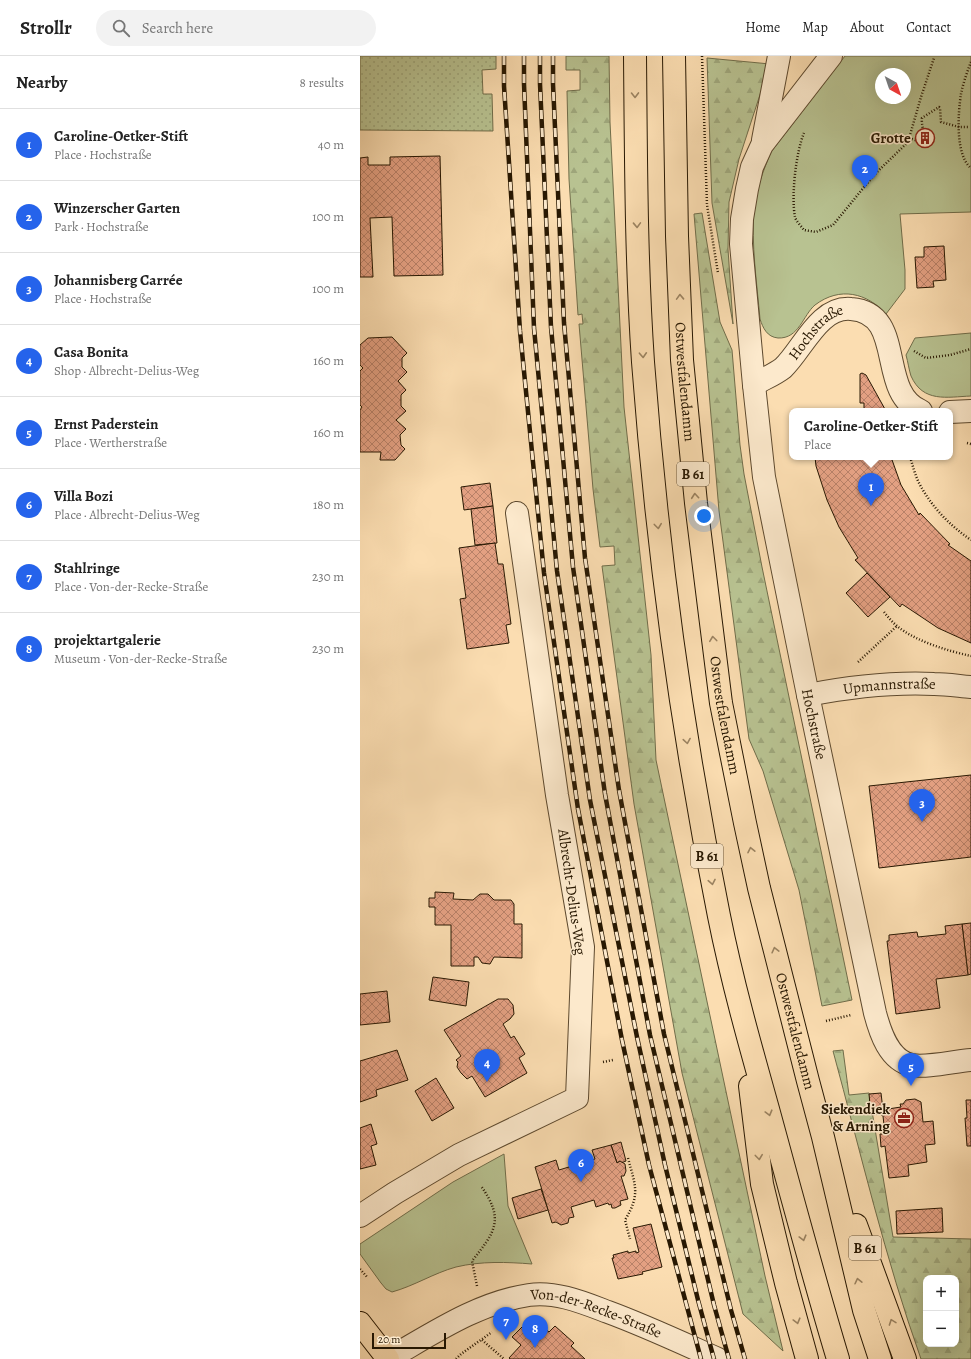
<!DOCTYPE html>
<html lang="en">
<head>
<meta charset="utf-8">
<style>
	:root { --surface:#fff; --page:#f2f2f2; --text:#222; --muted:#767676; --line:#e0e0e0; --accent:#2563eb }
	body { margin:0; font-family:Alegreya,serif; background:var(--page); color:var(--text) }
	.controls { position:absolute; right:12px; bottom:12px; display:grid; overflow:hidden; border-radius:8px; box-shadow:0 4px 16px #0002 }
	.controls button { width:36px; height:36px; display:grid; place-items:center; padding:0; border:0; border-bottom:1px solid var(--line); background:var(--surface); color:var(--text); font:20px sans-serif }
	.compass { position:absolute; left:515px; top:12px; width:36px; height:36px; border-radius:50%; background:var(--surface); box-shadow:0 4px 16px #0002; rotate:140deg }
	.scale { position:absolute; left:12px; bottom:10px; width:74px; box-sizing:border-box; padding-left:4px; border:2px solid #281802; border-top:0; font-size:11px; line-height:14px; white-space:nowrap; color:#281802; -webkit-text-stroke:3px #fce9cc; paint-order:stroke }
	.you { position:absolute; left:344px; top:460px; width:14px; height:14px; margin:-10px; border:3px solid #fff; border-radius:50%; background:#1a73e8; box-shadow:0 0 0 6px #1a73e833 }
	.badge { display:grid; place-items:center; width:26px; height:26px; border-radius:50%; background:var(--accent); color:#fff; font-size:13px; font-weight:700 }
	.pin { position:absolute; translate:-50% -33px; filter:drop-shadow(0 1px 2px #0008) }
	.pin::after { content:''; position:absolute; top:21px; width:14px; height:12px; background:inherit; clip-path:polygon(0 0,100% 0,50% 100%) }
	.popup { position:absolute; left:429px; top:352px; width:164px; height:52px; box-sizing:border-box; display:grid; place-content:center; border-radius:8px; background:var(--surface); filter:drop-shadow(0 1px 3px #0005); font-size:13px; white-space:nowrap; color:var(--muted) }
	.popup b { font-size:15px; color:var(--text) }
	.popup::after { content:''; position:absolute; left:50%; top:100%; margin-left:-8px; border:8px solid transparent; border-top-color:var(--surface) }
	.list { margin:0; padding:0; list-style:none }
	h2 { display:flex; justify-content:space-between; align-items:center; height:52px; margin:0; padding:0 16px; font-size:17px }
	h2 small { font-size:13px; font-weight:400; color:var(--muted) }
	.list li { display:grid; grid-template-columns:26px 1fr auto; gap:12px; align-items:center; box-sizing:border-box; height:72px; padding:0 16px; border-top:1px solid var(--line) }
	.list b { display:block; font-size:15px; white-space:nowrap }
	.list p { margin:0; font-size:13px; white-space:nowrap; color:var(--muted) }
	.list em { font-size:13px; font-style:normal; color:var(--muted) }
	.icon { flex:none; width:22px; height:22px; fill:none; stroke:currentColor; stroke-width:2; stroke-linecap:round; stroke-linejoin:round }
	.map { position:relative; flex:none; width:611px; height:1303px; overflow:hidden }
	header { display:flex; align-items:center; gap:24px; box-sizing:border-box; height:56px; padding:0 20px; background:var(--surface); border-bottom:1px solid var(--line) }
	header strong { font-size:19px }
	nav { display:flex; gap:22px; margin-inline-start:auto; font-size:14px }
	.search { width:280px; height:36px; background:var(--page); display:flex; align-items:center; gap:10px; box-sizing:border-box; padding:0 14px; border-radius:22px; color:var(--muted); font-size:15px }
	main { display:flex }
	aside { flex:1; background:var(--surface) }
	.map>svg:first-child { display:block }
	.grass { fill:url(#grass-dots); stroke:#706d4a }
	.forest { fill:url(#forest-firs); stroke:#706d4a; fill-rule:evenodd }
	.green { fill:#b8c291; stroke:#706d4a; fill-rule:evenodd }
	.building { fill:url(#building-cross-hatch); stroke:#281802 }
	.lines { fill:none; stroke-linecap:round; stroke-linejoin:round }
	.minor-casing { stroke:#5d492e; stroke-width:24 }
	.major-casing { stroke:#281802; stroke-width:24 }
	.highway-casing { stroke:#281802; stroke-width:24 }
	.path { stroke:#281802; stroke-width:2.5; stroke-dasharray:1 2; stroke-linecap:butt }
	.minor { stroke:#fce9cc; stroke-width:22 }
	.major { stroke:#fbddb1; stroke-width:22 }
	.highway { stroke:#fbddb1; stroke-width:22 }
	.rail-casing { stroke:#281802; stroke-width:4.5 }
	.rail { stroke:#fce9cc; stroke-width:3; stroke-dasharray:9; stroke-linecap:butt }
	.oneway { stroke:#9c8462 }
	.labels { text-anchor:middle; stroke-width:3; stroke-linejoin:round; paint-order:stroke }
	.shield { fill:#fce9cc; stroke:#68573f; stroke-width:1 }
	.shield-label { font-size:14px; font-weight:bold; fill:#281802 }
	.poi-label { font-size:15px; font-weight:bold; fill:#281802; stroke:#fce9cc; text-anchor:end }
	.street-label { font-size:15px; fill:#281802; stroke:#fce9cc }
</style>
</head>
<body>
<header>
<strong>Strollr</strong>
<div class="search"><svg class="icon" aria-label="search" viewBox="0 0 24 24"><circle cx="10" cy="10" r="6"/><path d="M15 15l6 6"/></svg>Search here</div>
<nav><a>Home</a><a>Map</a><a>About</a><a>Contact</a></nav>
</header>
<main>
<aside>
<h2>Nearby<small>8 results</small></h2>
<ul class="list">
<li><span class="badge">1</span><div><b>Caroline-Oetker-Stift</b><p>Place · Hochstraße</p></div><em>40 m</em></li>
<li><span class="badge">2</span><div><b>Winzerscher Garten</b><p>Park · Hochstraße</p></div><em>100 m</em></li>
<li><span class="badge">3</span><div><b>Johannisberg Carrée</b><p>Place · Hochstraße</p></div><em>100 m</em></li>
<li><span class="badge">4</span><div><b>Casa Bonita</b><p>Shop · Albrecht-Delius-Weg</p></div><em>160 m</em></li>
<li><span class="badge">5</span><div><b>Ernst Paderstein</b><p>Place · Wertherstraße</p></div><em>160 m</em></li>
<li><span class="badge">6</span><div><b>Villa Bozi</b><p>Place · Albrecht-Delius-Weg</p></div><em>180 m</em></li>
<li><span class="badge">7</span><div><b>Stahlringe</b><p>Place · Von-der-Recke-Straße</p></div><em>230 m</em></li>
<li><span class="badge">8</span><div><b>projektartgalerie</b><p>Museum · Von-der-Recke-Straße</p></div><em>230 m</em></li>
</ul>
</aside>
<div class="map">
<svg width="611" height="1303" viewBox="0 0 611 1303">
	<defs>
		<pattern id="grass-dots" width="8" height="8" patternUnits="userSpaceOnUse"><rect width="8" height="8" fill="#b8c291"/><path d="M2 2h.1M6 6h.1" fill="none" stroke="#9ea67b" stroke-width="1.8" stroke-linecap="round"/></pattern>
		<pattern id="forest-firs" width="22" height="20" patternUnits="userSpaceOnUse"><rect width="22" height="20" fill="#b8c291"/><path d="M5 1l3.5 6h-7zM16 11l3.5 6h-7z" fill="#9ea67b"/></pattern>
		<pattern id="building-cross-hatch" width="8" height="8" patternUnits="userSpaceOnUse"><rect width="8" height="8" fill="#e3a082"/><path d="M0 0l8 8M0 8l8-8" fill="none" stroke="#b88168"/></pattern>
	</defs>
	<rect width="100%" height="100%" fill="#fbddb1"/>
	<filter id="stains"><feTurbulence type="fractalNoise" baseFrequency=".005" numOctaves="4"/><feColorMatrix values="0 0 0 0 .2 0 0 0 0 .09 0 0 0 0 .02 0 0 0 .5 -.17"/></filter>
	<radialGradient id="worn" r=".72"><stop offset=".6" stop-color="#630" stop-opacity="0"/><stop offset="1" stop-color="#630" stop-opacity=".3"/></radialGradient>
	<path class="grass" d="M0 0H136V13L122 14 123 38H132L133 75 0 74Z"/>
	<g class="forest">
		<path d="M206 0H249L250 66 264 351 291 599 296 704 405 1220 423 1295 383 1258 322 1017 274 748 242 510 255 509 254 490 240 491 233 433 219 268H223L222 258 218 259 209 123 207 35 220 34V14H206Z"/>
		<path d="M347 2 410 8 379 103 369 146 368 193 373 268 352 147Z"/>
		<path d="M342 157 360 266 372 294 380 389 384 418 402 511 492 944 462 950 439 834 403 715 389 683 359 455 334 158Z"/>
		<path d="M483 994 489 1039 509 1037 533 1181 611 1183V1303H561C525 1202 501 1098 473 995ZM566 1222H596V1288H566Z"/>
	</g>
	<g class="green">
		<path d="M485 0H611V156L540 158 545 214V233L526 258C507 237 480 230 455 249 443 259 439 283 418 282 407 281 403 272 400 263 397 228 391 188 394 152 396 133 404 113 411 96ZM521 18H545V42H521Z"/>
		<path d="M611 277V340C587 341 563 347 551 320 549 314 548 306 546 299L555 282Z"/>
		<path d="M144 1098 148 1150 172 1208C147 1206 121 1205 96 1211 74 1217 54 1230 32 1236L26 1233 21 1227 0 1198V1188L93 1126Z"/>
	</g>
	<g class="building">
		<path d="M566 77 568 80 567 84 563 85Z"/>
		<path d="M80 100 83 219 34 220 32 161 10 162 13 221H0V102L8 101V109H30V101Z"/>
		<path d="M584 190 586 224 573 225 574 231 557 232 555 201H564V191Z"/>
		<path d="M32 281 47 297 42 302V311L47 316 38 325 46 334 41 339V350L46 355 36 364 46 373 40 379 41 389 45 393 35 404H20L21 396H0V354L2 351 0 349V315L3 312 0 309V289L8 282Z"/>
		<path d="M502 317 506 319 526 355H504V347H500V318Z"/>
		<path d="M455 401H531L541 429 559 459 560 457 590 488 588 489 611 505V587L578 572 542 548 540 551 495 504 498 502 479 471 467 444 456 410Z"/>
		<path d="M130 427 133 450 104 454 101 431Z"/>
		<path d="M133 450 137 487 115 489 111 453Z"/>
		<path d="M135 487 138 508H143L151 568 146 569 149 587 107 593 100 543 106 542 99 492Z"/>
		<path d="M507 517 530 541 508 561 486 537Z"/>
		<path d="M611 719V801L519 812 509 730Z"/>
		<path d="M75 836 94 837 93 843 113 844 120 838H128L134 844H151L154 848V868H162V902L134 901 130 908 122 907 118 901H114V910H91V869H75V851H69V842H75Z"/>
		<path d="M611 867V918L608 919 602 868Z"/>
		<path d="M602 868 608 919 576 923 580 952 536 958 527 885H529V879L557 876 558 881 586 878 585 870Z"/>
		<path d="M73 921 109 926 106 950 69 944Z"/>
		<path d="M27 935 30 966 0 969V938Z"/>
		<path d="M138 943H148L153 949 154 958 150 963 143 968 151 982 154 980 165 998 159 1002 167 1017 125 1041 112 1020 107 1023 101 1017 97 1011 98 1006 96 1004 101 1000 84 974Z"/>
		<path d="M37 994 48 1024 16 1034 17 1040 0 1046V1005Z"/>
		<path d="M76 1022 94 1052 72 1065 55 1035Z"/>
		<path d="M521 1037 523 1054 520 1058 511 1059 509 1038Z"/>
		<path d="M555 1043 561 1046 563 1066 573 1065 575 1088 565 1089 567 1106 548 1109 549 1120 529 1122 525 1090 521 1091 520 1078H525L523 1060 520 1058 525 1050 528 1053 541 1051 540 1048H543L546 1044Z"/>
		<path d="M606 1044H611V1090H607L605 1062H607Z"/>
		<path d="M11 1068 17 1088 11 1090 16 1109 0 1113V1072Z"/>
		<path d="M261 1086 266 1105 261 1107 260 1105 257 1107 251 1089Z"/>
		<path d="M251 1089 257 1107 260 1105 265 1108 266 1115 264 1120H261L268 1143 260 1145 261 1149 255 1152H252L251 1148 249 1149 248 1147 236 1151 234 1144 211 1151 214 1161 209 1162 208 1167 201 1169 196 1166 192 1167 175 1111 196 1104 199 1114 235 1103 232 1094Z"/>
		<path d="M181 1133 188 1154 158 1163 152 1142Z"/>
		<path d="M582 1152 583 1176 537 1178 536 1155Z"/>
		<path d="M291 1168 302 1211 282 1216 283 1218 258 1223 252 1202H254L253 1199 268 1195V1197L276 1195V1197L279 1196 273 1172Z"/>
		<path d="M180 1268 189 1276 195 1270 214 1287 211 1290 225 1303H150L149 1302 161 1289 152 1281 162 1271 171 1278Z"/>
	</g>
	<g class="lines">
		<defs>
			<g id="minor">
				<path id="s1" d="M471 0 402 89 392 111 387 133 382 163 381 188 394 329 404 421 448 639 515 957C520 976 529 1005 552 1009 566 1012 596 1005 611 1004"/>
				<path d="M403 84 419 0"/>
				<path id="s2" d="M394 329C403 323 414 319 423 312 443 293 459 250 491 253 547 257 516 336 561 355"/>
				<path d="M590 356 611 355"/>
				<path id="s3" d="M448 639C489 631 532 626 574 628 586 628 599 630 611 631"/>
				<path d="M0 1160 35 1137 99 1099 217 1042 223 891 197 739 157 457"/>
				<path id="s4" d="M28 1303C72 1278 117 1247 169 1239 196 1235 224 1247 248 1256 286 1270 322 1287 358 1303"/>
			</g>
			<path id="major" d="M0 1267 28 1303"/>
			<g id="highway">
				<path d="M275 0C276 102 276 204 283 306 297 492 322 677 359 860 372 925 390 989 408 1053 431 1137 453 1220 478 1303"/>
				<path id="s5" d="M314 0 317 180 322 304 336 447 361 647 385 767 399 832 448 1025 463 1081 504 1254 520 1303"/>
				<path d="M390 1030 402 1128 426 1227 447 1303"/>
				<path d="M496 1169 545 1303"/>
			</g>
		</defs>
		<use href="#minor" class="minor-casing"/>
		<use href="#major" class="major-casing"/>
		<use href="#highway" class="highway-casing"/>
		<g class="path">
			<path d="M342 0 347 149 358 217"/>
			<path d="M611 6C607 16 603 28 601 38 598 57 595 99 611 112"/>
			<path d="M444 77C436 96 431 140 435 161 436 165 441 170 444 174L456 176 473 169 514 119 548 86 561 41 574 2"/>
			<path d="M549 82 555 84 562 82C565 75 561 69 562 62L579 51 580 52 581 66 599 71H608"/>
			<path d="M554 295 566 302 590 299 611 293"/>
			<path d="M607 387 611 388"/>
			<path d="M550 401C553 410 555 419 559 427 571 450 589 469 611 484"/>
			<path d="M524 556C528 561 532 566 537 570 555 585 588 595 611 600"/>
			<path d="M498 606 537 570"/>
			<path d="M466 965 491 959"/>
			<path d="M243 1006 253 1004"/>
			<path d="M268 1102C275 1129 281 1138 265 1164L270 1183"/>
			<path d="M0 1213 8 1222"/>
			<path d="M117 1230 112 1205C135 1176 145 1164 121 1130"/>
			<path d="M122 1284 144 1303"/>
			<path d="M96 1303 101 1298 132 1276"/>
		</g>
		<use href="#minor" class="minor"/>
		<use href="#major" class="major"/>
		<use href="#highway" class="highway"/>
		<defs>
			<g id="rail">
				<path d="M144 0V30L160 275 184 517 218 753 262 984 289 1109 341 1303"/>
				<path d="M164 0V28L174 272 197 515 230 744 277 981 305 1109 338 1244 354 1303"/>
				<path d="M180 0V28L191 271 213 511 245 738 290 979 354 1249 369 1303"/>
				<path d="M193 0V28L204 267 225 502 259 734 304 978 371 1254 385 1303"/>
			</g>
		</defs>
		<use href="#rail" class="rail-casing"/>
		<use href="#rail" class="rail"/>
	</g>
	<defs><path id="oneway-chevron" d="M-2-3.5L2.5 0L-2 3.5" fill="none" stroke-width="1.6" stroke-linecap="round" stroke-linejoin="round"/></defs>
	<g class="oneway">
		<use href="#oneway-chevron" transform="translate(275 39) rotate(89)"/>
		<use href="#oneway-chevron" transform="translate(277 169) rotate(88)"/>
		<use href="#oneway-chevron" transform="translate(320 241) rotate(-92)"/>
		<use href="#oneway-chevron" transform="translate(283 299) rotate(87)"/>
		<use href="#oneway-chevron" transform="translate(335 440) rotate(-95)"/>
		<use href="#oneway-chevron" transform="translate(298 470) rotate(83)"/>
		<use href="#oneway-chevron" transform="translate(353 583) rotate(-97)"/>
		<use href="#oneway-chevron" transform="translate(327 685) rotate(81)"/>
		<use href="#oneway-chevron" transform="translate(391 794) rotate(-102)"/>
		<use href="#oneway-chevron" transform="translate(352 826) rotate(79)"/>
		<use href="#oneway-chevron" transform="translate(415 894) rotate(-104)"/>
		<use href="#oneway-chevron" transform="translate(409 1057) rotate(75)"/>
		<use href="#oneway-chevron" transform="translate(399 1101) rotate(83)"/>
		<use href="#oneway-chevron" transform="translate(443 1182) rotate(75)"/>
		<use href="#oneway-chevron" transform="translate(498 1225) rotate(-103)"/>
		<use href="#oneway-chevron" transform="translate(437 1265) rotate(75)"/>
		<use href="#oneway-chevron" transform="translate(532 1266) rotate(-110)"/>
	</g>
	<defs>
		<symbol id="building-ring" viewBox="-11 -11 22 22"><circle r="9.5" fill="#fce9cc" stroke="#8f2418" stroke-width="1.5"/><path d="M-4-6H4V6H1V3H-1V6H-4ZM-2.5-4.3h1.7v1.8h-1.7ZM.8-4.3h1.7v1.8H.8ZM-2.5-1h1.7V.8h-1.7ZM.8-1h1.7V.8H.8Z" fill="#8f2418"/></symbol>
		<symbol id="office-ring" viewBox="-11 -11 22 22"><circle r="9.5" fill="#fce9cc" stroke="#8f2418" stroke-width="1.5"/><path d="M-6-3h4V-5.5h4V-3h4V5H-6ZM-1-4.5V-3h2v-1.5ZM-6 0V1H6V0Z" fill="#8f2418"/></symbol>
	</defs>
	<g fill-rule="evenodd">
		<use href="#building-ring" x="554" y="71" width="22" height="22"/>
		<use href="#office-ring" x="533" y="1051" width="22" height="22"/>
	</g>
	<g class="labels">
		<g class="shield">
			<rect x="317" y="406" width="32" height="24" rx="3"/>
			<rect x="331" y="788" width="32" height="24" rx="3"/>
			<rect x="489" y="1180" width="32" height="24" rx="3"/>
		</g>
		<g class="shield-label">
			<text x="333" y="423">B 61</text>
			<text x="347" y="805">B 61</text>
			<text x="505" y="1197">B 61</text>
		</g>
		<g class="poi-label">
			<text x="551" y="87">Grotte</text>
			<text x="530" y="1058">Siekendiek<tspan x="530" dy="17">&amp; Arning</tspan></text>
		</g>
		<g class="street-label">
			<text dy="5" stroke="none"><textPath href="#s2" startOffset="83">Hochstraße</textPath></text>
			<text dy="5" stroke="none"><textPath href="#s5" startOffset="326">Ostwestfalendamm</textPath></text>
			<text dy="5" stroke="none"><textPath href="#s3" startOffset="82">Upmannstraße</textPath></text>
			<text dy="5" stroke="none"><textPath href="#s5" startOffset="662">Ostwestfalendamm</textPath></text>
			<text dy="5" stroke="none"><textPath href="#s1" startOffset="701">Hochstraße</textPath></text>
			<text transform="translate(212 836) rotate(82)" y="5">Albrecht-Delius-Weg</text>
			<text dy="5" stroke="none"><textPath href="#s5" startOffset="986">Ostwestfalendamm</textPath></text>
			<text dy="5" stroke="none"><textPath href="#s4" startOffset="226">Von-der-Recke-Straße</textPath></text>
		</g>
	</g>
	<rect width="100%" height="100%" filter="url(#stains)"/>
	<rect width="100%" height="100%" fill="url(#worn)"/>
</svg>
<div class="controls">
<button>+</button>
<button>−</button>
</div>
<svg class="compass" viewBox="-18 -18 36 36"><path d="M0-13l5 13h-10z" fill="#e53935"/><path d="M0 13l5-13h-10z" fill="#767676"/></svg>
<div class="scale">20 m</div>
<div class="you"></div>
<div class="pin badge" style="left:511px;top:450px">1</div>
<div class="popup"><b>Caroline-Oetker-Stift</b>Place</div>
<div class="pin badge" style="left:505px;top:132px">2</div>
<div class="pin badge" style="left:562px;top:766px">3</div>
<div class="pin badge" style="left:127px;top:1026px">4</div>
<div class="pin badge" style="left:551px;top:1030px">5</div>
<div class="pin badge" style="left:221px;top:1126px">6</div>
<div class="pin badge" style="left:146px;top:1284px">7</div>
<div class="pin badge" style="left:175px;top:1292px">8</div>
</div>
</main>
</body>
</html>
